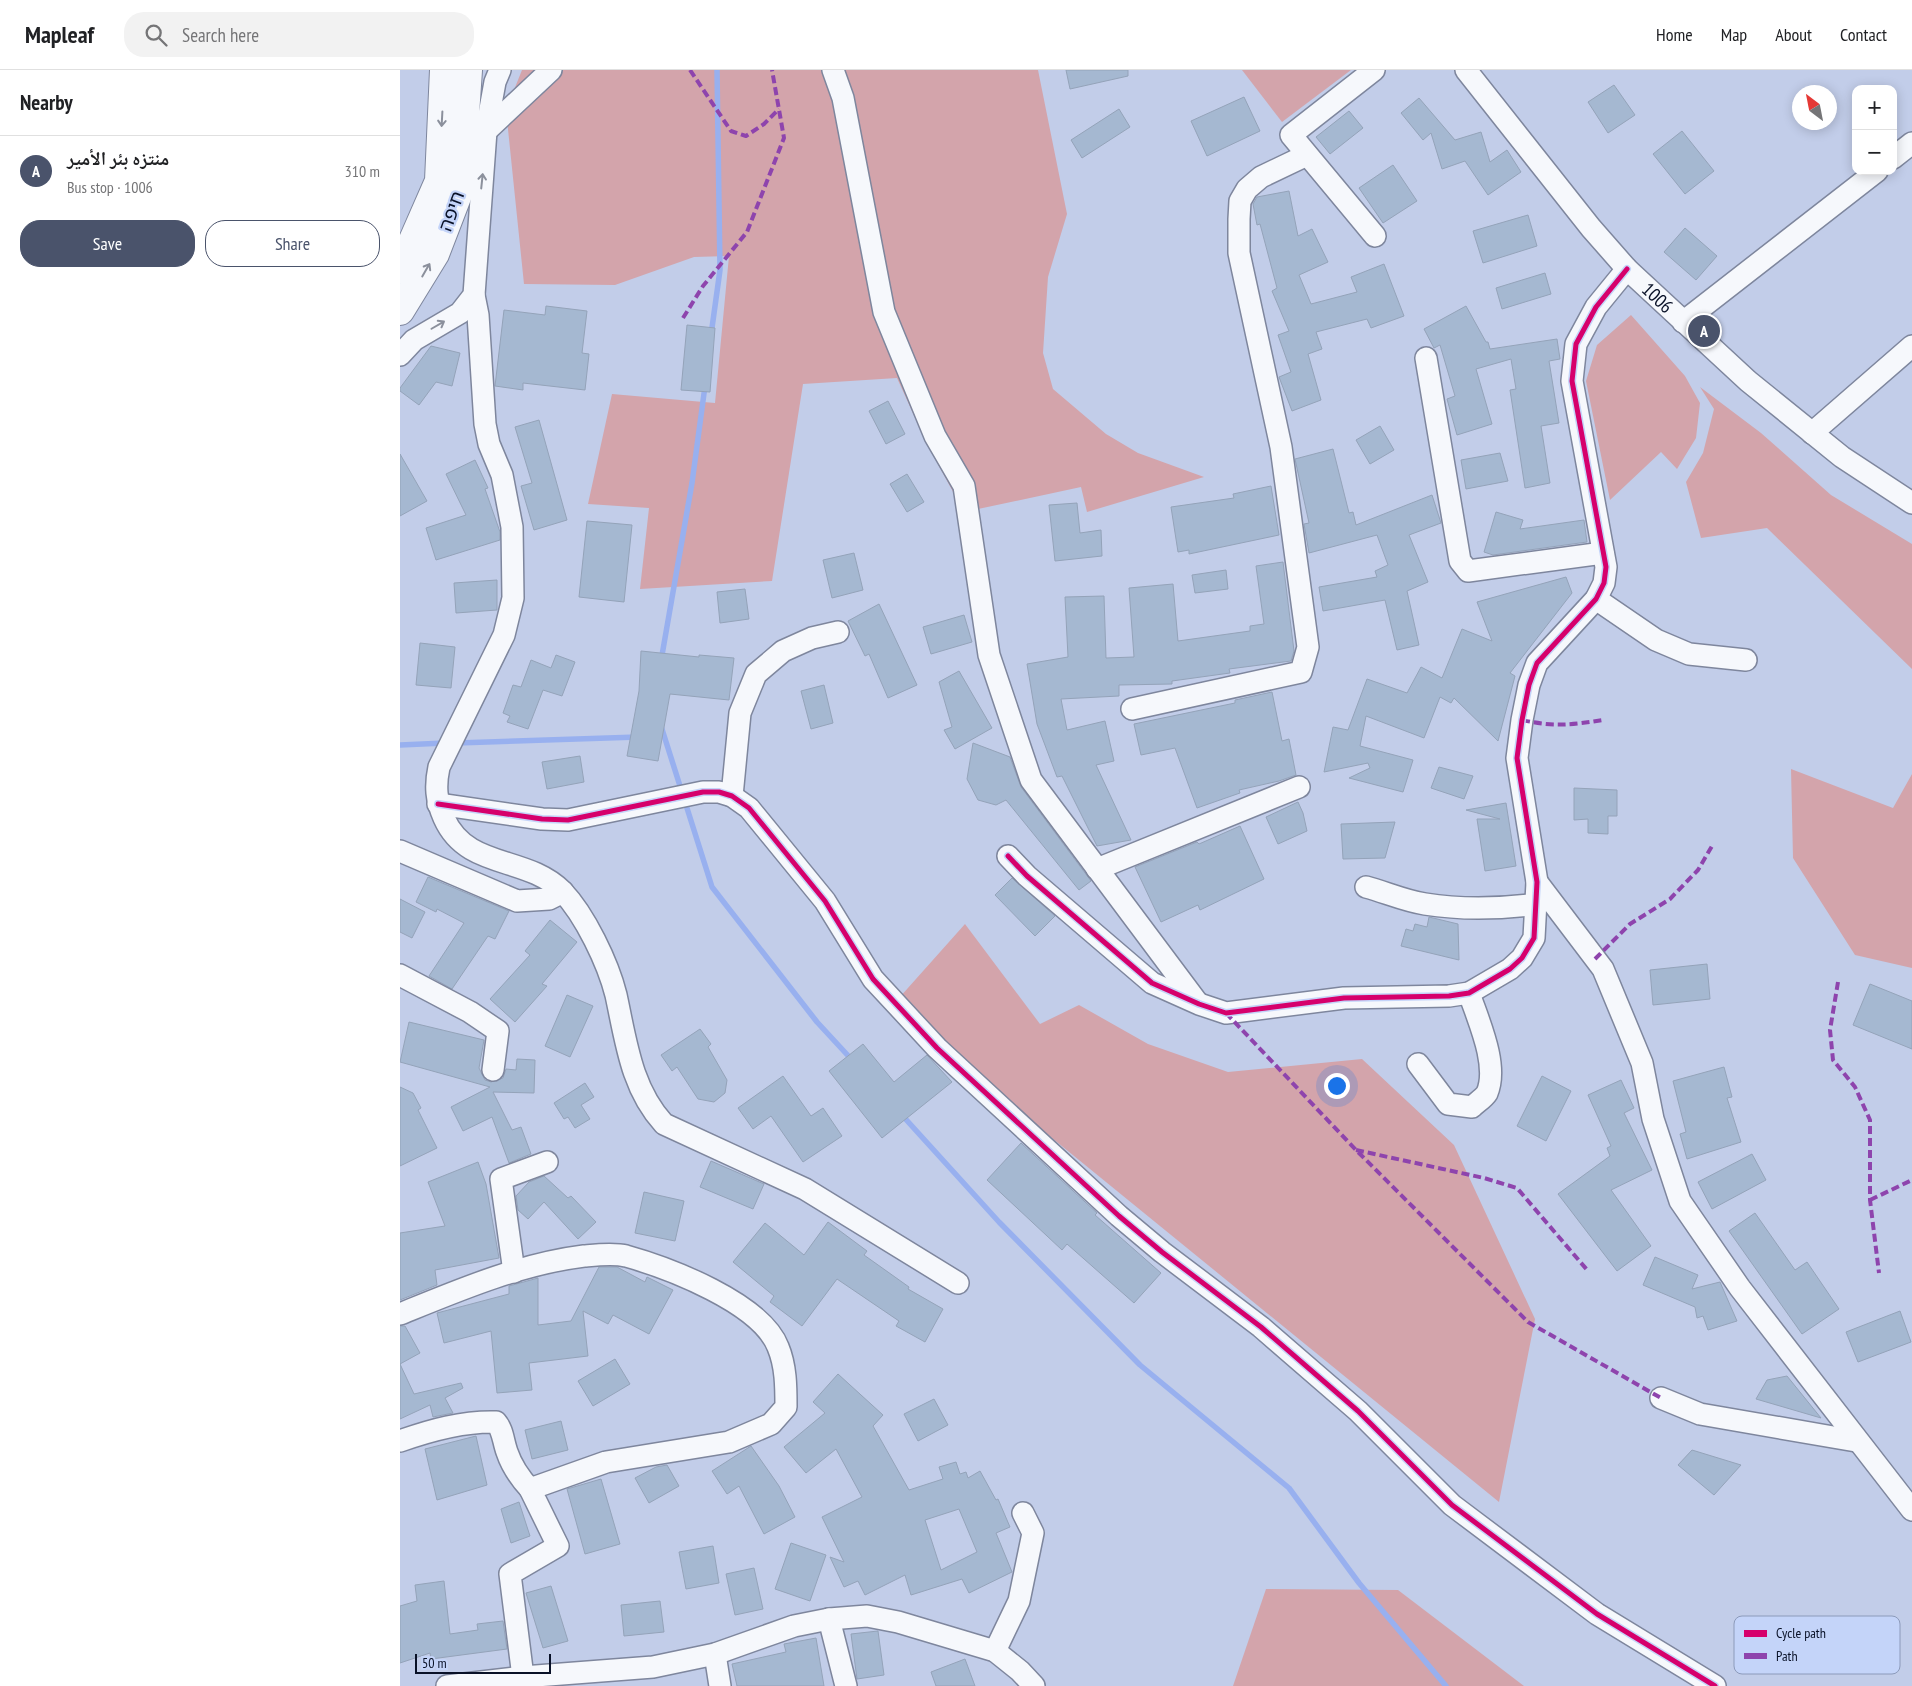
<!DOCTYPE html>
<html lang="en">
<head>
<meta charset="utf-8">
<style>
	:root { --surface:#fff; --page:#f2f2f2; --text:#202124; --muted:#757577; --line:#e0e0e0; --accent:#4a536b }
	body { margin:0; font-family:"PT Sans Narrow","Noto Naskh Arabic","Noto Sans Hebrew",sans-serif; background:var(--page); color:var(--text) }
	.controls { position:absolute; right:15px; top:15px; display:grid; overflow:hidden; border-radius:10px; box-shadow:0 2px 12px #0003 }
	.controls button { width:45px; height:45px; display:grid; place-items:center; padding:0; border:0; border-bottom:1px solid var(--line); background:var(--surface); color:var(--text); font:25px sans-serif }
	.compass { position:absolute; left:1392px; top:15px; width:45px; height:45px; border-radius:50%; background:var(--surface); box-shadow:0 2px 12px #0003; rotate:328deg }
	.scale { position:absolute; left:15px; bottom:12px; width:136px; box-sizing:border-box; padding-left:5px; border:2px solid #091127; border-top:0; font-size:14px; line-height:18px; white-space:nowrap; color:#091127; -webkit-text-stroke:4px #c4d4f9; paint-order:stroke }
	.you { position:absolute; left:936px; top:1015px; width:18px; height:18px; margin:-12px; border:4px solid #fff; border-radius:50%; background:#1a73e8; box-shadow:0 0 0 8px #1a73e833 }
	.badge { display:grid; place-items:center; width:32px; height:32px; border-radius:50%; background:var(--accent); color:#fff; font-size:16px; font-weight:700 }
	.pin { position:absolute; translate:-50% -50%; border:2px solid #fff; box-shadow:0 1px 5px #0006 }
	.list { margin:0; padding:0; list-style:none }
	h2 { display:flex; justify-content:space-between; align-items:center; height:65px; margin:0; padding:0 20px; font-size:21px }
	h2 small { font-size:16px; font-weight:400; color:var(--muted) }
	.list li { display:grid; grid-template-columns:32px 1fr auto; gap:15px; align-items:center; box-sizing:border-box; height:70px; padding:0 20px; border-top:1px solid var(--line) }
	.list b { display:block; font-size:19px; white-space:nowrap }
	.list p { margin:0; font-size:16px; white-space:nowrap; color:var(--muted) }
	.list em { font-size:16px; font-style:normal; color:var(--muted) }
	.actions { display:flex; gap:10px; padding:15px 20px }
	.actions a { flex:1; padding:11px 0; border:1px solid var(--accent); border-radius:20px; text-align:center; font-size:18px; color:var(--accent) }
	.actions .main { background:var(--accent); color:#fff }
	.icon { flex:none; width:28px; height:28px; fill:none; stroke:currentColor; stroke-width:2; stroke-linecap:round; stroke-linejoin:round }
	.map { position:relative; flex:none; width:1512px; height:1616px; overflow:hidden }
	header { display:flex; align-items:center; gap:30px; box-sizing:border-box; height:70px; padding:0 25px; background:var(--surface); border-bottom:1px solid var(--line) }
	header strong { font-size:24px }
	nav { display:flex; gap:28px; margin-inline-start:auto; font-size:18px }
	.search { width:350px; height:45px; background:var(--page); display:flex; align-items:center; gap:12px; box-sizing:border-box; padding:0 18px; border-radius:20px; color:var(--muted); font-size:19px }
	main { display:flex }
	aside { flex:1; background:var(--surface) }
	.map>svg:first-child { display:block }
	.green { fill:#d3a4ab }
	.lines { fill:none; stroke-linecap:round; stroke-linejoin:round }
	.stream { stroke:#98b0ef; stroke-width:5.5 }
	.building { fill:#a5b8d1; stroke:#94a3b9; fill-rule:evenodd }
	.minor-casing { stroke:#7e869d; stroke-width:24 }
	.highway-casing { stroke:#7e869d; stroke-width:30 }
	.minor { stroke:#f6f8fc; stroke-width:21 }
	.highway { stroke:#f6f8fc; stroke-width:28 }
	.quiet { stroke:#8e44ad; stroke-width:4; stroke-dasharray:8 4; stroke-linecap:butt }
	.cycleway-casing { stroke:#c4d4f9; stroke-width:8 }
	.cycleway { stroke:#d6006c; stroke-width:5 }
	.oneway { stroke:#8b909c }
	.labels { text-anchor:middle; stroke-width:4.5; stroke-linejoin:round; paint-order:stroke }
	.street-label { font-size:19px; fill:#091127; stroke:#c4d4f9 }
	.key { fill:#c4d4f9; stroke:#8c9aba; stroke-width:1 }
	.key-label { font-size:14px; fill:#091127 }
</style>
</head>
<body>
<header>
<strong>Mapleaf</strong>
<div class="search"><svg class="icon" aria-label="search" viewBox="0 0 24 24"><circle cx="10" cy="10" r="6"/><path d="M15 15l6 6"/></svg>Search here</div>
<nav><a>Home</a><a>Map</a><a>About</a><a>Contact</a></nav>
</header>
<main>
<aside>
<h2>Nearby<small></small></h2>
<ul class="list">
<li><span class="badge">A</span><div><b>منتزه بئر الأمير</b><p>Bus stop · 1006</p></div><em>310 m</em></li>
</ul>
<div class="actions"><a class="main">Save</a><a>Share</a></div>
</aside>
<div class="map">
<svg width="1512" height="1616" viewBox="0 0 1512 1616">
	<rect width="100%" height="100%" fill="#c2cde9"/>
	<g class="green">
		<path d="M122 0H638L667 144 648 207 643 283 653 319 706 364 738 383 804 407 687 442 681 417 564 442 527 374 497 308 403 314 372 511 240 519 249 438 188 434 212 324 315 333 329 186 294 187 215 215 124 214 106 40Z"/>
		<path d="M842 0H951L882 52Z"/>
		<path d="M1231 245 1285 306 1300 333 1296 368 1277 399 1261 382 1210 430 1186 311 1197 275Z"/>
		<path d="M1300 317 1361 363 1431 425 1512 474V599L1367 458 1301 468 1286 412 1303 383 1314 339Z"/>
		<path d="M1391 699 1493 738 1512 704V898L1455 885 1393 788Z"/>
		<path d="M565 854 640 954 679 935 748 974 828 1002 962 989 1054 1075 1135 1249 1099 1432 491 937Z"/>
		<path d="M866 1519 998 1520 1124 1616H833Z"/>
	</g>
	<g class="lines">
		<g class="stream">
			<path d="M311 265 320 200 317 0"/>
			<path d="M261 591 292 413 305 316"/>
			<path d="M261 656 312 817 417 952 453 991"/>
			<path d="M57 673 238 667"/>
			<path d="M0 675 45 673"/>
			<path d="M501 1044 599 1152 740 1295 889 1418 959 1513 1046 1616"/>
		</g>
	</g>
	<g class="building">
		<path d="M666 0H728V6L670 19Z"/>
		<path d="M1214 15 1235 45 1208 63 1188 32Z"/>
		<path d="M844 27 860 61 807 86 791 51Z"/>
		<path d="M1019 28 1055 70 1081 62 1090 92 1107 80 1121 102 1088 125 1065 91 1042 99 1031 63 1023 70 1001 43Z"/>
		<path d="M719 39 730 57 682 88 671 70Z"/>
		<path d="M949 41 963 58 930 84 916 67Z"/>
		<path d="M1282 61 1314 101 1285 124 1253 84Z"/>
		<path d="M993 95 1017 131 983 153 959 118Z"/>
		<path d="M889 121 898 166 912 159 928 192 899 205 911 234 957 222 951 207 984 194 1004 246 971 258 967 249 916 262 922 279 908 284 921 330 892 341 879 307 891 302 878 265 889 261 872 221 877 218 860 154 857 155 853 134 857 127Z"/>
		<path d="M1128 145 1137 176 1083 193 1073 161Z"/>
		<path d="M1285 158 1317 186 1296 210 1264 182Z"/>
		<path d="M1145 203 1151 224 1102 239 1096 218Z"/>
		<path d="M146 236 187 241 182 283 189 284 185 320 123 313V320L95 316 104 240 145 245Z"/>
		<path d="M1066 236 1086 272H1088L1090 279 1157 269 1160 289 1149 291 1159 353 1141 356 1150 413 1125 418 1110 320 1116 319 1111 289 1076 299 1092 354 1057 365 1047 329 1055 326 1040 275 1034 278 1024 259Z"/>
		<path d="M287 255 315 258 310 322 281 320Z"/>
		<path d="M31 276 60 283 52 316 36 312 19 335 0 321V318Z"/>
		<path d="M488 331 505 364 486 374 469 341Z"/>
		<path d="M139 350 167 450 134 460 121 416 132 413 115 357Z"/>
		<path d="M980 356 994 380 970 394 956 370Z"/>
		<path d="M933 379 949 443 953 442 956 455 1032 425 1041 453 1009 465 1028 512 1007 521 1019 575 997 580 985 530 923 541 919 517 977 507 975 501 988 495 977 465 909 483 904 454 909 453 895 389Z"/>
		<path d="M1100 383 1108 411 1066 419 1061 390Z"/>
		<path d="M0 384 27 431 0 446Z"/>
		<path d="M75 390 88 418 85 419 100 462V470L36 490 26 458 66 445 46 404Z"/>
		<path d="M507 404 524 432 507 442 490 414Z"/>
		<path d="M871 416 879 465 789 484V480L778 482 771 437 834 428 833 424Z"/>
		<path d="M677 433 680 463 701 460 702 486 655 491 649 435Z"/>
		<path d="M1096 442 1123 450 1120 459 1184 450 1187 472 1093 485 1084 482Z"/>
		<path d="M187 451 232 455 224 532 179 527Z"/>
		<path d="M454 483 463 520 432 528 423 490Z"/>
		<path d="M883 492 894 581 891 591 829 599 830 603 772 611V614L719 615V626L661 629 667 660 705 651 714 691 696 695 731 770 697 776 662 706 657 707 637 654 627 594 668 587 665 527 704 526 706 588 734 587 729 518 773 514 778 571 850 561V556L864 554 856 496Z"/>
		<path d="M826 500 828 519 795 523 792 505Z"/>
		<path d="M1166 507 1172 523 1110 603 1115 606 1098 671 1054 628 1051 633 1040 627 1024 668 966 646 960 676 1013 690 1003 722 949 708 970 698 968 693 924 702 933 657 948 660 967 609 1007 623 1021 597 1042 608 1062 559 1092 571 1077 532Z"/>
		<path d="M97 510V540L56 543 54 513Z"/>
		<path d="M345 519 349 549 320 553 317 522Z"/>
		<path d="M479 534 517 615 488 628 469 584 465 586 448 551Z"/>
		<path d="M564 545 572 572 531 584 523 557Z"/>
		<path d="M20 573 55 577 51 618 16 615Z"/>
		<path d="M241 581 299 587V585L334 588 329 630 270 624 258 691 227 686 239 621Z"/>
		<path d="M156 585 175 592 162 626 143 620 128 659 107 652 110 646 103 643 113 615 121 617 131 590 151 598Z"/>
		<path d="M559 601 592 658 555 679 544 660 552 657 539 612Z"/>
		<path d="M424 615 433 653 411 659 401 621Z"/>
		<path d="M872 622 882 671 889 669 896 705 879 711 839 720 840 723 797 738 775 678 741 685 734 654 835 633V630Z"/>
		<path d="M573 673 610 687 621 717 691 811 679 820 606 730 596 735 578 730 567 709Z"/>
		<path d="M180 686 184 712 147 719 142 692Z"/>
		<path d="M1039 697 1073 706 1064 729 1031 718Z"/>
		<path d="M1174 718 1217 720V746H1208V764L1188 763V749L1174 750Z"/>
		<path d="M898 732 903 743 907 761 878 774 866 747Z"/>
		<path d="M1106 733 1116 796 1085 801 1077 749H1100L1066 740Z"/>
		<path d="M995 752 985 788 943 789 941 754Z"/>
		<path d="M840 756 864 809 800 840 798 835 761 852 735 797 797 772 799 774Z"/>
		<path d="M28 807 109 841 95 869 88 866 52 919 29 906 64 853 37 839 36 842 16 832Z"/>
		<path d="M612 808 655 846 635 866 595 825Z"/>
		<path d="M0 829 25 842 12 868 0 862Z"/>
		<path d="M1029 847 1058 854 1059 890 1001 876 1006 859 1013 861 1015 854 1027 857Z"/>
		<path d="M150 850 177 872 142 914 147 916 115 952 90 929 130 885 125 881Z"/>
		<path d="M1307 894 1310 929 1253 935 1250 900Z"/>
		<path d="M1470 914 1512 931V979L1453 955Z"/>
		<path d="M167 925 193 936 170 987 145 976Z"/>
		<path d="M9 952 84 970 79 998 85 1010 91 1012 103 1008 106 999 116 1000 117 989 135 990 134 1023 93 1022 112 1060 121 1057 131 1084 109 1093 92 1047 63 1061 51 1037 90 1017 0 992Z"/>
		<path d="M300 959 311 974 308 977 327 1010 325 1023 314 1032 298 1029 277 997 272 1001 261 985Z"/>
		<path d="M463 974 494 1012 527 985 552 1012 482 1068 429 1001Z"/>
		<path d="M1324 997 1332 1027 1327 1028 1341 1072 1287 1089 1280 1064 1286 1062 1273 1011Z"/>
		<path d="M383 1006 411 1046 423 1038 442 1066 403 1092 371 1046 353 1059 338 1038Z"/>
		<path d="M1142 1006 1171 1021 1146 1071 1117 1056Z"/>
		<path d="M1221 1010 1234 1038 1224 1043 1252 1100 1211 1120 1251 1176 1217 1201 1158 1124 1210 1086 1207 1078 1211 1076 1188 1025Z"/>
		<path d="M185 1013 194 1027 181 1035 190 1049 175 1058 168 1047 164 1049 154 1033Z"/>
		<path d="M0 1017 13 1023 21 1038 18 1040 37 1078 0 1096Z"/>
		<path d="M621 1073 697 1143 695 1145 761 1203 734 1233 667 1174 662 1180 587 1110Z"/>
		<path d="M1352 1084 1366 1110 1312 1139 1298 1112Z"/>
		<path d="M311 1091 364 1114 353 1139 300 1117Z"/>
		<path d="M78 1092 86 1114 99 1188 35 1200 37 1215 0 1230V1163L45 1156 28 1112Z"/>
		<path d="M144 1106 168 1128 171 1126 196 1152 178 1169 144 1132 128 1149 118 1140 116 1126 129 1112Z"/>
		<path d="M244 1122 284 1131 275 1171 235 1163Z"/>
		<path d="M1355 1143 1395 1200 1407 1192 1439 1239 1402 1264 1329 1161Z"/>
		<path d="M428 1152 467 1181 464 1185 509 1217 508 1219 543 1239 525 1272 496 1256 499 1251 437 1209 402 1256 370 1232 374 1226 333 1192 365 1153 404 1185Z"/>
		<path d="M1255 1187 1298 1205 1292 1219 1320 1212 1337 1251 1308 1260 1303 1246 1297 1248 1295 1237 1243 1215Z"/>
		<path d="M199 1197H217L245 1212 247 1207 273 1220 249 1264 213 1245 208 1254 183 1241 188 1286 129 1293 132 1320 97 1323 91 1261 44 1273 37 1243 109 1224V1216L138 1208V1255L171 1251Z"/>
		<path d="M1500 1241 1511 1272 1458 1292 1446 1262Z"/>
		<path d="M0 1256H5L20 1283 0 1294Z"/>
		<path d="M215 1289 230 1314 193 1336 178 1311Z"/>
		<path d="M0 1294 14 1324 61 1313 63 1318 45 1328 53 1343 33 1347 30 1335 0 1349Z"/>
		<path d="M438 1304 483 1345 473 1356 509 1420 543 1409 539 1397 556 1392 560 1404 566 1402 568 1408 580 1401 596 1430 598 1429 610 1457 596 1463 612 1502 569 1523 562 1509 511 1525 505 1505 465 1525 458 1511 444 1517 430 1487 444 1492 422 1447 462 1427 436 1379 406 1403 384 1377 425 1343 413 1332ZM559 1439 577 1482 541 1500 525 1450Z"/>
		<path d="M1387 1306 1421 1348 1356 1329 1367 1310Z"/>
		<path d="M534 1329 548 1355 518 1371 504 1344Z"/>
		<path d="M161 1351 168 1380 132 1389 125 1360Z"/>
		<path d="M76 1366 87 1415 37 1430 25 1379Z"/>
		<path d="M351 1376 379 1416 395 1447 364 1464 339 1416 327 1424 312 1401Z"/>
		<path d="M1292 1380 1341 1395 1314 1425 1278 1395Z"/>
		<path d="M267 1395 279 1416 249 1433 235 1408 256 1397Z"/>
		<path d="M201 1409 220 1474 185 1484 167 1419Z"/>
		<path d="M119 1432 130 1466 111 1473 101 1439Z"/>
		<path d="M391 1473 426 1485 410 1531 375 1519Z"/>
		<path d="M313 1476 319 1513 286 1519 279 1482Z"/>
		<path d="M354 1498 363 1539 335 1545 326 1504Z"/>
		<path d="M44 1511 50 1564 78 1560 77 1554 103 1551 107 1579 31 1589 30 1583 0 1593V1536L17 1531 15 1515Z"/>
		<path d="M151 1516 168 1571 143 1578 126 1523Z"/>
		<path d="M260 1531 264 1562 224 1566 221 1535Z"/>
		<path d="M478 1561 484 1605 457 1609 451 1564Z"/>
		<path d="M416 1568 424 1616H337L332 1594 386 1582 384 1574Z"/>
		<path d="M565 1589 575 1616H536L531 1602Z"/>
	</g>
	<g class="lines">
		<defs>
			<g id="minor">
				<path d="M433 0 443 28 484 242 535 366 564 416 589 585 631 710 797 932"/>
				<path d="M974 0 891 65 975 166"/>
				<path id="s1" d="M1066 0 1191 158 1227 199 1348 311 1442 387 1512 433"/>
				<path d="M86 61 151 0"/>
				<path d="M1493 88 1512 73"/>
				<path d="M74 225 78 245 85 354 89 374 102 405 112 457 113 528 104 565 39 697C35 716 36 730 44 748 67 800 126 785 162 821 185 845 208 893 216 925 226 971 231 1018 264 1054L405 1119 558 1213"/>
				<path d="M1283 252 1477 101"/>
				<path d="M0 285 14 270 60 243 74 225 86 61 95 12 100 0"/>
				<path d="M1026 288 1060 491 1068 501 1203 483"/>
				<path d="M1412 363 1512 276"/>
				<path d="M1196 529 1256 570 1289 584 1346 590"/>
				<path d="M732 639 901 602 908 577 881 377 839 183V149L840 131 847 119 861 107 907 85"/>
				<path d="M332 726 340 643 356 604 383 581 412 568 438 562"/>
				<path d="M38 734 142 749 168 750 303 722H319L332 726 349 738 425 831 473 909 537 978 719 1146 762 1182 861 1257 958 1341 1052 1435 1197 1544 1315 1616"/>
				<path d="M0 781 117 831 149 829 163 822"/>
				<path d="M608 786 627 806 752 913 799 934 826 943 944 928 1049 926 1069 923 1110 899 1122 888 1134 868 1137 812 1117 688 1122 650 1129 615 1137 593 1196 529 1204 513 1206 497 1172 311 1176 274 1196 237 1227 199"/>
				<path d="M697 799 899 717"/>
				<path d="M1137 812 1203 899 1242 993 1253 1049 1280 1131 1340 1218 1512 1440"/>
				<path d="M966 817C985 822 1005 831 1025 834 1063 840 1099 839 1137 834"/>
				<path d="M0 905 70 942 98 961 93 1000"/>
				<path d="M1018 994 1048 1034 1072 1037C1076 1033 1084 1028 1087 1023 1099 995 1078 950 1069 923"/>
				<path d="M114 1202 101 1109 147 1092"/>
				<path d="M0 1244C59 1220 120 1194 184 1186 196 1185 214 1183 226 1186 269 1198 361 1233 378 1277 386 1296 386 1317 386 1337L371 1354 329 1372 206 1392 130 1419 158 1476 110 1504 123 1607"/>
				<path d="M1261 1328 1300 1344 1456 1371"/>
				<path d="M0 1371C31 1360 63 1351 96 1352 103 1360 103 1371 107 1382 112 1397 119 1407 130 1419"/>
				<path d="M429 1549 446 1616"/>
				<path d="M595 1581 619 1531 633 1463 623 1443"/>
				<path d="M315 1584 320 1616"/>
				<path d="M47 1616 123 1607 253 1597 315 1584 394 1556 429 1549 467 1546 498 1552 595 1581 620 1601 634 1616"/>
			</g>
			<g id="highway">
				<path d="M0 200 39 111 44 0"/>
				<path d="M0 241 35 184 60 119 68 0"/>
			</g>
		</defs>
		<use href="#minor" class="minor-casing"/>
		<use href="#highway" class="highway-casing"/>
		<use href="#minor" class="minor"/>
		<use href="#highway" class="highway"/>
		<g class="quiet">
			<path d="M290 0 331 61 346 66 364 54 379 39"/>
			<path d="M283 248 303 216 347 162 384 68 372 0"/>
			<path d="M1122 650C1153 657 1172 655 1203 650"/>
			<path d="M1195 889 1230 854 1270 829 1298 800 1312 776"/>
			<path d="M1438 912 1430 960 1433 990 1455 1017 1470 1050V1130L1479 1203"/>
			<path d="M826 943 956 1080 1128 1252 1261 1328"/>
			<path d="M956 1080 1084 1108 1117 1118 1188 1201"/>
			<path d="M1470 1130 1512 1110"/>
		</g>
		<defs>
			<g id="cycleway">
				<path d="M38 734 142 749 168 750 303 722H319L332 726 349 738 425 831 473 909 537 978 719 1146 762 1182 861 1257 958 1341 1052 1435 1197 1544 1315 1616"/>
				<path d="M608 786 627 806 752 913 799 934 826 943 944 928 1049 926 1069 923 1110 899 1122 888 1134 868 1137 812 1117 688 1122 650 1129 615 1137 593 1196 529 1204 513 1206 497 1172 311 1176 274 1196 237 1227 199"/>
			</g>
		</defs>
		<use href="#cycleway" class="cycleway-casing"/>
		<use href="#cycleway" class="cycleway"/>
	</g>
	<defs><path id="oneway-shaft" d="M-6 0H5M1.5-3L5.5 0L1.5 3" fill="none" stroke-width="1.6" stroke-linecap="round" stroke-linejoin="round" transform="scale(1.25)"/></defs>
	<g class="oneway">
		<use href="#oneway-shaft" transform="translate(42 49) rotate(93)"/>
		<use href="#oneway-shaft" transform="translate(82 111) rotate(-84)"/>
		<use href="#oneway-shaft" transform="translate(26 200) rotate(-60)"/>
		<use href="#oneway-shaft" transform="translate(38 255) rotate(-30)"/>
	</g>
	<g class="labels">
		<g class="street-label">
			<text transform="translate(51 141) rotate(-70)" y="7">חיפה</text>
			<text dy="7" stroke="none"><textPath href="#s1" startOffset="298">1006</textPath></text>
		</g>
	</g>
	<rect x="1334" y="1546" width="166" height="58" rx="8" class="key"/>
	<rect x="1344" y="1560" width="23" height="7" fill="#d6006c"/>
	<rect x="1344" y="1583" width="23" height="6" fill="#8e44ad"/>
	<g class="key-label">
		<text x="1376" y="1568">Cycle path</text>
		<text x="1376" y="1591">Path</text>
	</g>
</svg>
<div class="controls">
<button>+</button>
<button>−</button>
</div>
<svg class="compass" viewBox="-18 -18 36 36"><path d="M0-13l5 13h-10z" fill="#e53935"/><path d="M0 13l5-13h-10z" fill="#757577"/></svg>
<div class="scale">50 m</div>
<div class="you"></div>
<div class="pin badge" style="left:1304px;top:261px">A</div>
</div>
</main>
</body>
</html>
